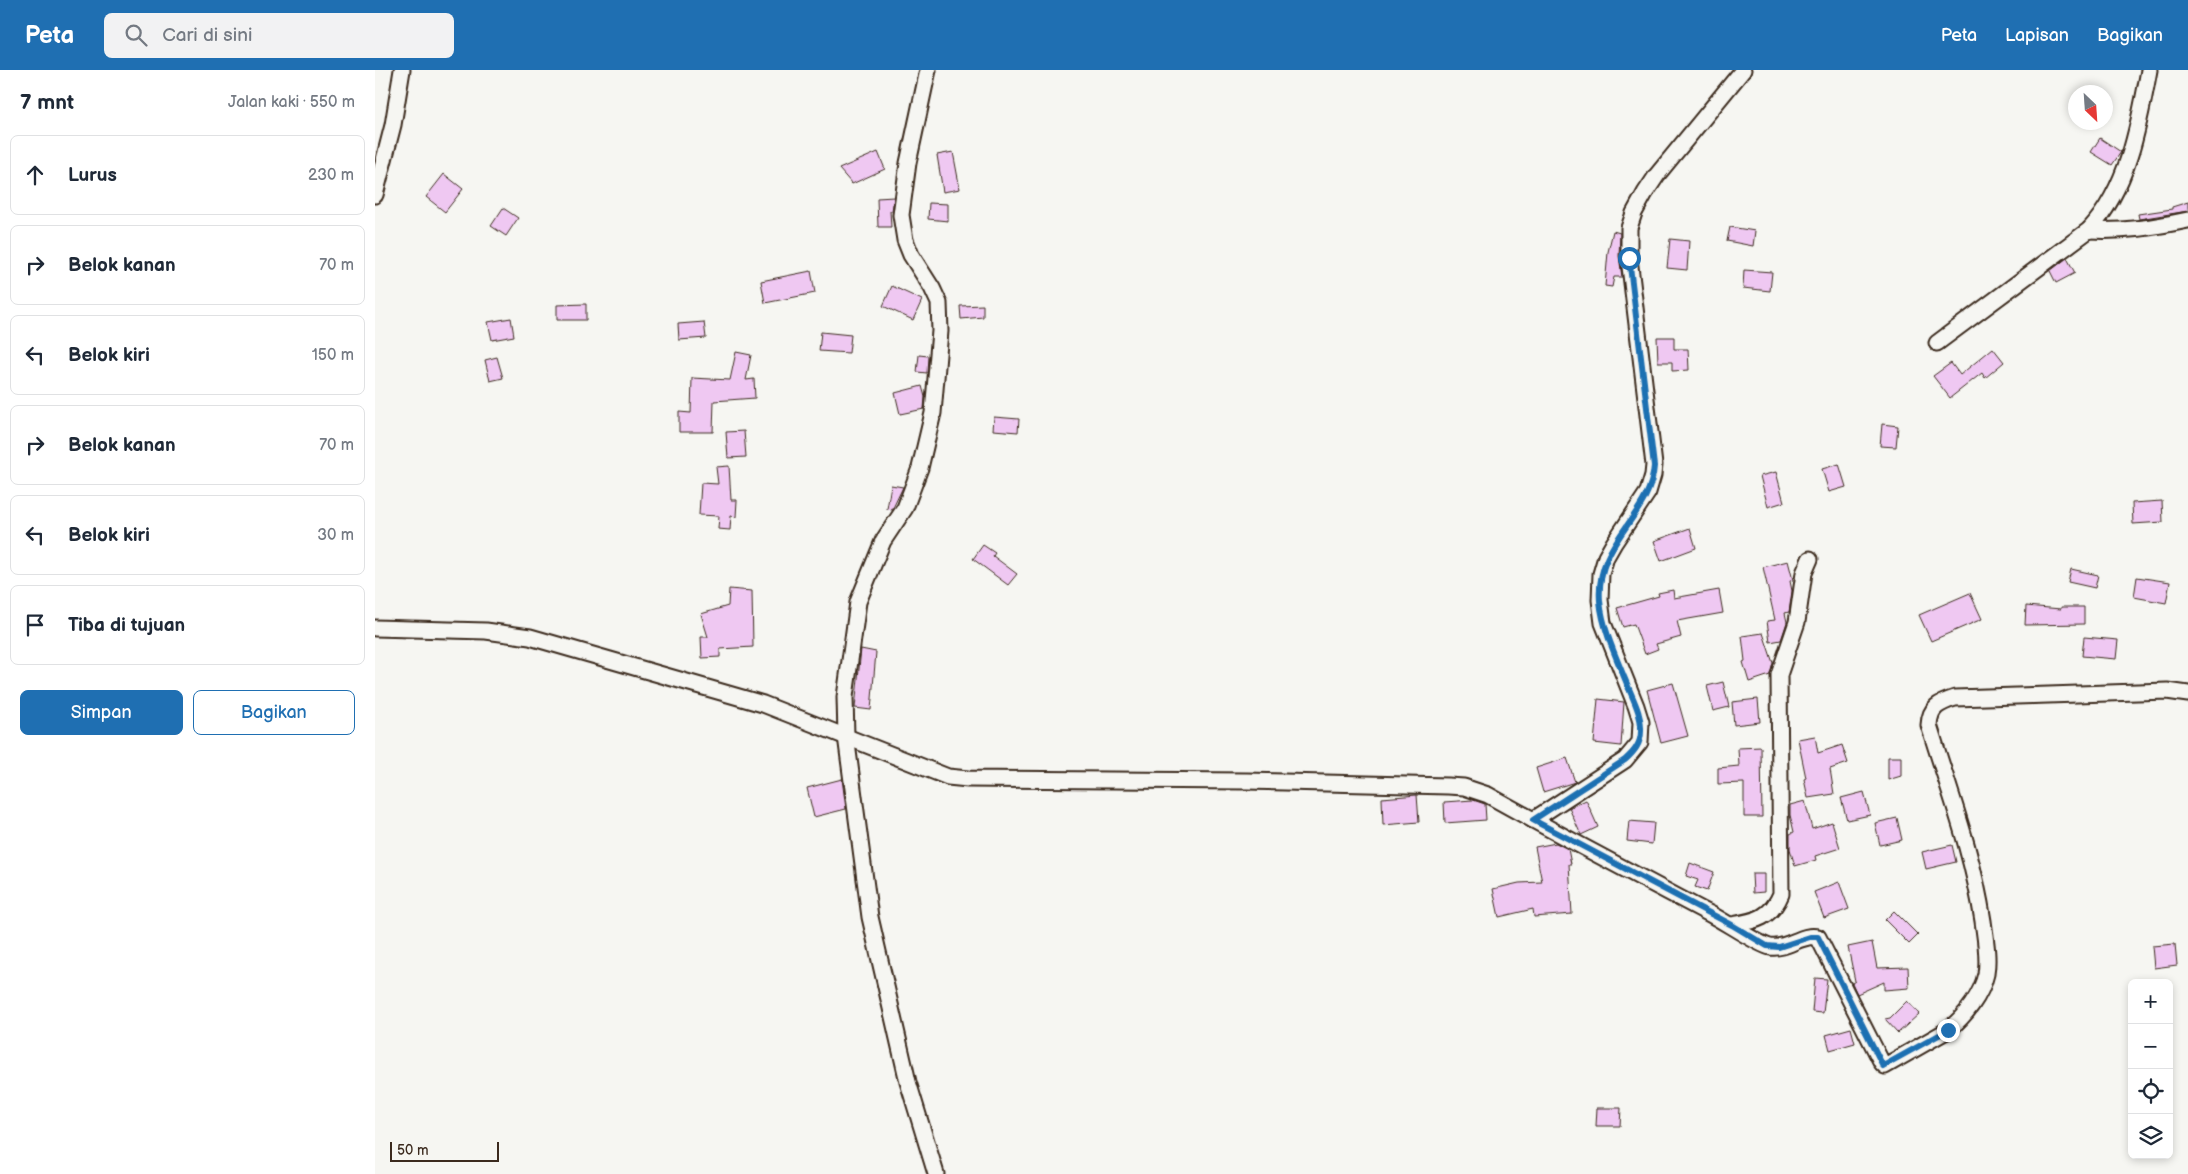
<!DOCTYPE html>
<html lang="id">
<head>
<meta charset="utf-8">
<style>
	:root { --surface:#fff; --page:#f2f2f3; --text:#1f2937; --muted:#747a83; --line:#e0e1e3; --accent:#1f6fb2 }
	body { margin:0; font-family:"Balsamiq Sans",sans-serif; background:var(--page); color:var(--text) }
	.controls { position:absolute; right:15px; bottom:15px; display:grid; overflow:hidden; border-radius:8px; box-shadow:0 2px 8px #0003 }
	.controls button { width:45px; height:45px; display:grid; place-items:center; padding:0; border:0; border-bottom:1px solid var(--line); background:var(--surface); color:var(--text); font:25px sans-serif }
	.compass { position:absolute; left:1693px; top:15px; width:45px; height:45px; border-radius:50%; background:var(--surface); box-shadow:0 2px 8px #0003; rotate:155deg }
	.scale { position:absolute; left:15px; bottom:12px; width:109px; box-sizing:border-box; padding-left:5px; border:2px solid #3b2a1e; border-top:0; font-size:14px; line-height:18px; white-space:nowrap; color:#3b2a1e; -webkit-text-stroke:4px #f6f6f2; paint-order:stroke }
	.stop { position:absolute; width:15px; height:15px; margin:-11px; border:4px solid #1f6fb2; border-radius:50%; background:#fff }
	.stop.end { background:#1f6fb2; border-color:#fff; box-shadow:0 1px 5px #0008 }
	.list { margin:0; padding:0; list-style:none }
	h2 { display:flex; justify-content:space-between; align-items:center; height:65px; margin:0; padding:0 20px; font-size:21px }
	h2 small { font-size:16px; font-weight:400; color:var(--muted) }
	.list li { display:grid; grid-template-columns:32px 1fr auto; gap:15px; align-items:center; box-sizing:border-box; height:80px; margin:0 10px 10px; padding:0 10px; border:1px solid var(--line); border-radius:8px }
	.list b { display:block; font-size:19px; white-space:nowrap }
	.list em { font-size:16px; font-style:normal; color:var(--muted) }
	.actions { display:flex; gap:10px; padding:15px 20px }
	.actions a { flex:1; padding:11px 0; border:1px solid var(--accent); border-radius:8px; text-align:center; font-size:18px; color:var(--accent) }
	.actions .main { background:var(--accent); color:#fff }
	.icon { flex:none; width:28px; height:28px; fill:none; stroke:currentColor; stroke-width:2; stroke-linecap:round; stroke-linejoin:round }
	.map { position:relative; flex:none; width:1813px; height:1104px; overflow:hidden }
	header { display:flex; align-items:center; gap:30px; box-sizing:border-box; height:70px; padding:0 25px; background:var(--accent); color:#fff }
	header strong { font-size:24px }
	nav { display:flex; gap:28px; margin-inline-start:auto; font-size:18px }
	.search { width:350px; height:45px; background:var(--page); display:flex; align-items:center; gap:12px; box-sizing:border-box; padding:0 18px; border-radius:8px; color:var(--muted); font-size:19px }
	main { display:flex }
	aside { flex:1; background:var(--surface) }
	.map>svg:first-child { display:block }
	.building { fill:#efc8f2; stroke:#3b2a1e }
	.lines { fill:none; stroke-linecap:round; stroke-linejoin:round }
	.street-casing { stroke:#3b2a1e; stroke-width:19 }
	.street { stroke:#f6f6f2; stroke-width:15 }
	.route { stroke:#1f6fb2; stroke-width:6 }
</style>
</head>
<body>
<header>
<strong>Peta</strong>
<div class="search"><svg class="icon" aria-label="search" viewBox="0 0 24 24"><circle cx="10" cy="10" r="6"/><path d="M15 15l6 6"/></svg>Cari di sini</div>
<nav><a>Peta</a><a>Lapisan</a><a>Bagikan</a></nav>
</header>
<main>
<aside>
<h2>7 mnt<small>Jalan kaki · 550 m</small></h2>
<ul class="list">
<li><svg class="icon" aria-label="ahead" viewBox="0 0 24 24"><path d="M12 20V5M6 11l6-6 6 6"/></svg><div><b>Lurus</b></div><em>230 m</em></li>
<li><svg class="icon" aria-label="right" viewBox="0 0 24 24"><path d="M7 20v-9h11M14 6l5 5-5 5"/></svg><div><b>Belok kanan</b></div><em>70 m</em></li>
<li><svg class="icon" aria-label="left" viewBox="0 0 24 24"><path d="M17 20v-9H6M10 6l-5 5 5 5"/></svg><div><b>Belok kiri</b></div><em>150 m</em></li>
<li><svg class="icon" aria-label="right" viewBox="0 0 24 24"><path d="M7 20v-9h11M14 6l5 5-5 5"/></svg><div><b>Belok kanan</b></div><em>70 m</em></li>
<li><svg class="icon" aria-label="left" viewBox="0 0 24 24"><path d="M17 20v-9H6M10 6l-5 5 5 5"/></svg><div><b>Belok kiri</b></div><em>30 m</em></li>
<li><svg class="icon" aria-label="arrive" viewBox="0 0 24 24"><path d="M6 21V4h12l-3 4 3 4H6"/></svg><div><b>Tiba di tujuan</b></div></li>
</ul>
<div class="actions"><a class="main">Simpan</a><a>Bagikan</a></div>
</aside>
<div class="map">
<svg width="1813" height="1104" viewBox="0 0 1813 1104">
	<rect width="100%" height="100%" fill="#f6f6f2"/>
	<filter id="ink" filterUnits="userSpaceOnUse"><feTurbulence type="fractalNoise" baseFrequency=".02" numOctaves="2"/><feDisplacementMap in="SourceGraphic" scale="10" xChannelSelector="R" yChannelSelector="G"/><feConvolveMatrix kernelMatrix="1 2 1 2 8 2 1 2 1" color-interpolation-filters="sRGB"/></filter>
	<g filter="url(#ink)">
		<g class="building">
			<path d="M1725 68 1746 82 1737 95 1716 82Z"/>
			<path d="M503 82 510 99 477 114 464 99Z"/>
			<path d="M578 82 585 119 568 122 562 85Z"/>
			<path d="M69 104 88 119 70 142 51 127Z"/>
			<path d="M519 127 517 141H515L516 157H503L502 128Z"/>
			<path d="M1813 132V141L1764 149 1763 144 1797 139V137Z"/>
			<path d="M554 133 573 134V151L553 149Z"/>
			<path d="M128 138 143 148 131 166 116 156Z"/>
			<path d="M1355 157 1380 161 1378 176 1352 171Z"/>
			<path d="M1238 161 1245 163 1244 186 1247 207H1239L1237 217 1230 216 1233 182Z"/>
			<path d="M1295 169 1314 171 1312 200 1292 198Z"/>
			<path d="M1692 188 1700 203 1681 213 1675 201Z"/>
			<path d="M1369 200 1397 202 1395 221 1368 218Z"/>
			<path d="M436 201 440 223 390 233 386 211Z"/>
			<path d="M517 216 547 230 538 250 508 236Z"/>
			<path d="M211 234V250H182V235Z"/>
			<path d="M608 235V247L586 249 585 236Z"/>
			<path d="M136 248 139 266 117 270 113 252Z"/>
			<path d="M329 252 331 268 304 270 303 254Z"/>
			<path d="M446 262 476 265 474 283 444 281Z"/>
			<path d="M1282 267H1299V279H1313L1314 300 1297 301V292H1283Z"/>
			<path d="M1618 278 1629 292 1610 308 1607 303 1575 328 1558 306 1576 293 1585 305Z"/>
			<path d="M361 282 376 285 371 310 379 309 380 328 339 331 338 362H304V342L316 343 317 308 355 310Z"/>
			<path d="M544 285 553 286 552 303 542 302Z"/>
			<path d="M122 287 128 308 115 311 110 290Z"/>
			<path d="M547 316 550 327 549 339 525 344 520 323Z"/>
			<path d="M619 347 644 349 643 362 618 360Z"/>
			<path d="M1507 354 1523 356 1521 377 1505 376Z"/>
			<path d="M369 361 371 387 353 388 351 362Z"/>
			<path d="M1464 394 1471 417 1454 422 1447 399Z"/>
			<path d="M354 396 356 430H362L361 447 356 446 355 460 343 459 344 446 324 445 326 413 343 414 341 397Z"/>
			<path d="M1401 402 1409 432 1393 437 1385 406Z"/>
			<path d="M516 415 528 417 517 440 512 439Z"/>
			<path d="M1787 431 1788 452 1758 454 1757 433Z"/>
			<path d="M1315 458 1321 478 1286 491 1279 471Z"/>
			<path d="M608 475 620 483 618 486 642 504 633 515 598 489Z"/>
			<path d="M1413 491 1418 510 1415 511 1417 521 1414 542 1410 543 1412 552 1406 570 1395 572 1392 551 1400 550 1388 497Z"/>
			<path d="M1696 499 1723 505 1720 518 1693 512Z"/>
			<path d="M1762 507 1795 512 1791 533 1759 527Z"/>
			<path d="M354 519 377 521 378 577 345 579V587L327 588 326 567H333L326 544 353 536Z"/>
			<path d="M1298 520 1299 528 1344 520 1348 543 1302 551 1306 567 1281 574 1283 579 1270 584 1259 554 1248 557 1242 538 1284 526 1283 523Z"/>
			<path d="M1595 523 1607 549 1556 571 1544 545Z"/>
			<path d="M1651 536 1686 539V537H1709V554L1650 555Z"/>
			<path d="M1388 563 1398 593 1395 605 1374 612 1368 592 1370 591 1367 566Z"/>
			<path d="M1709 567 1743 570 1741 589 1707 586Z"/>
			<path d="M486 579 501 582 496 640 480 638Z"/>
			<path d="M1348 612 1354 637 1338 641 1332 616Z"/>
			<path d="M1298 613 1313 666 1286 673 1272 620Z"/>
			<path d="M1223 629 1249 632 1246 676 1219 673Z"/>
			<path d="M1383 629 1385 652 1359 655 1357 632Z"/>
			<path d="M1440 666 1443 683 1467 675 1473 693 1455 699 1459 724 1433 728 1429 709 1431 708 1423 669Z"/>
			<path d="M1386 677 1387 747H1369V713L1343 714V698L1364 696 1363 678Z"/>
			<path d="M1513 687H1526V706L1513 710Z"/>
			<path d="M1192 688 1200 712 1168 722 1161 698Z"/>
			<path d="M467 709 471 739 439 747 432 718Z"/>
			<path d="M1489 722 1495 745 1472 750 1466 728Z"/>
			<path d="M1042 725 1044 752 1008 755 1007 728Z"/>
			<path d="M1098 730 1110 734 1111 750 1070 753 1069 732Z"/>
			<path d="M1211 730 1223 757 1206 765 1194 738Z"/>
			<path d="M1430 731 1437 759 1457 752 1465 778 1440 786 1441 790 1420 796 1415 779V764L1419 762 1415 745V735Z"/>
			<path d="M1522 748 1527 770 1505 775 1500 753Z"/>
			<path d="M1254 751 1279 753 1277 774 1252 771Z"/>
			<path d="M1181 773 1193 779 1196 794H1194L1197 844 1159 847 1158 839 1124 847 1118 819 1144 813 1167 812 1160 777Z"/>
			<path d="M1577 775 1581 792 1551 799 1547 782Z"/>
			<path d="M1315 793 1339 802 1332 821 1320 817 1323 810 1311 806Z"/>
			<path d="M1377 804H1389V822L1378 823Z"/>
			<path d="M1464 812 1474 839 1449 848 1439 822Z"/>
			<path d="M1519 841 1543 865 1534 874 1510 850Z"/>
			<path d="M1497 872 1502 898 1533 897 1534 918 1509 920V912L1482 924 1477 913 1480 911 1473 877Z"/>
			<path d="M1800 874 1802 895 1779 898 1777 876Z"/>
			<path d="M1440 908 1452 909 1448 943 1437 942Z"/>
			<path d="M1532 931 1544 944 1523 963 1510 949 1515 948Z"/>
			<path d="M1476 958 1480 973 1455 980 1451 965Z"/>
			<path d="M1222 1038H1246L1245 1056H1221Z"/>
		</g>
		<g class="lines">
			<defs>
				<g id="street">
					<path d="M553 0 533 93 526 145 530 170 536 185 557 218 564 233 565 261 558 343 545 398 530 438 508 471 483 532 470 627 471 666 495 847 533 1012 561 1104"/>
					<path d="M0 125 18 55 27 0"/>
					<path d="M1714 160C1749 162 1780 157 1813 150"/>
					<path d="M1562 273 1714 160C1753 118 1764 55 1774 0"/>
					<path d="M0 558 111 561 155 567 388 634 573 707 593 709 872 711 1073 716 1089 717 1113 725C1186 766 1261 805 1335 844 1349 851 1384 875 1395 877 1412 880 1427 863 1443 867L1507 993 1510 996 1573 960C1590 946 1606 926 1611 904 1614 887 1610 867 1608 851 1598 784 1574 720 1554 655 1555 637 1564 633 1580 628L1792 621 1813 624"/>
					<path d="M1158 750 1250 690 1265 672 1266 652 1261 636 1228 553 1225 530 1226 504 1231 487 1239 473 1273 422 1278 405 1279 395 1254 188V158L1259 143 1270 123 1282 105 1368 0"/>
					<path d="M1357 855C1381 851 1396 848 1406 824L1404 605 1422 552 1429 503 1435 489"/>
				</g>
			</defs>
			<use href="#street" class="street-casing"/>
			<use href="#street" class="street"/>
		</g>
	</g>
	<g class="lines" filter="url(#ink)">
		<path class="route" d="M1254 188 1279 396C1276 447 1220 470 1225 531 1228 560 1241 587 1252 614 1258 629 1267 645 1266 661 1266 674 1259 682 1250 690L1158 750 1357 855 1392 876 1404 877 1435 867H1443L1508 996 1573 960"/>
	</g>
</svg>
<div class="controls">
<button>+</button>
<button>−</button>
<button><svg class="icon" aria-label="locate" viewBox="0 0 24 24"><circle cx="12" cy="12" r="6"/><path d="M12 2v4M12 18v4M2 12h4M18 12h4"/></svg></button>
<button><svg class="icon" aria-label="layers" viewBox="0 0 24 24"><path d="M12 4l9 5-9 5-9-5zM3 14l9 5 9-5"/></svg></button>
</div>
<svg class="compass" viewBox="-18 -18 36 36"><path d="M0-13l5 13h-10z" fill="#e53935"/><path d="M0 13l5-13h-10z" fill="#747a83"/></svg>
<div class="scale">50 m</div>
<div class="stop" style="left:1254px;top:188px"></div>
<div class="stop end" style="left:1573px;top:960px"></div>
</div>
</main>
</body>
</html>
